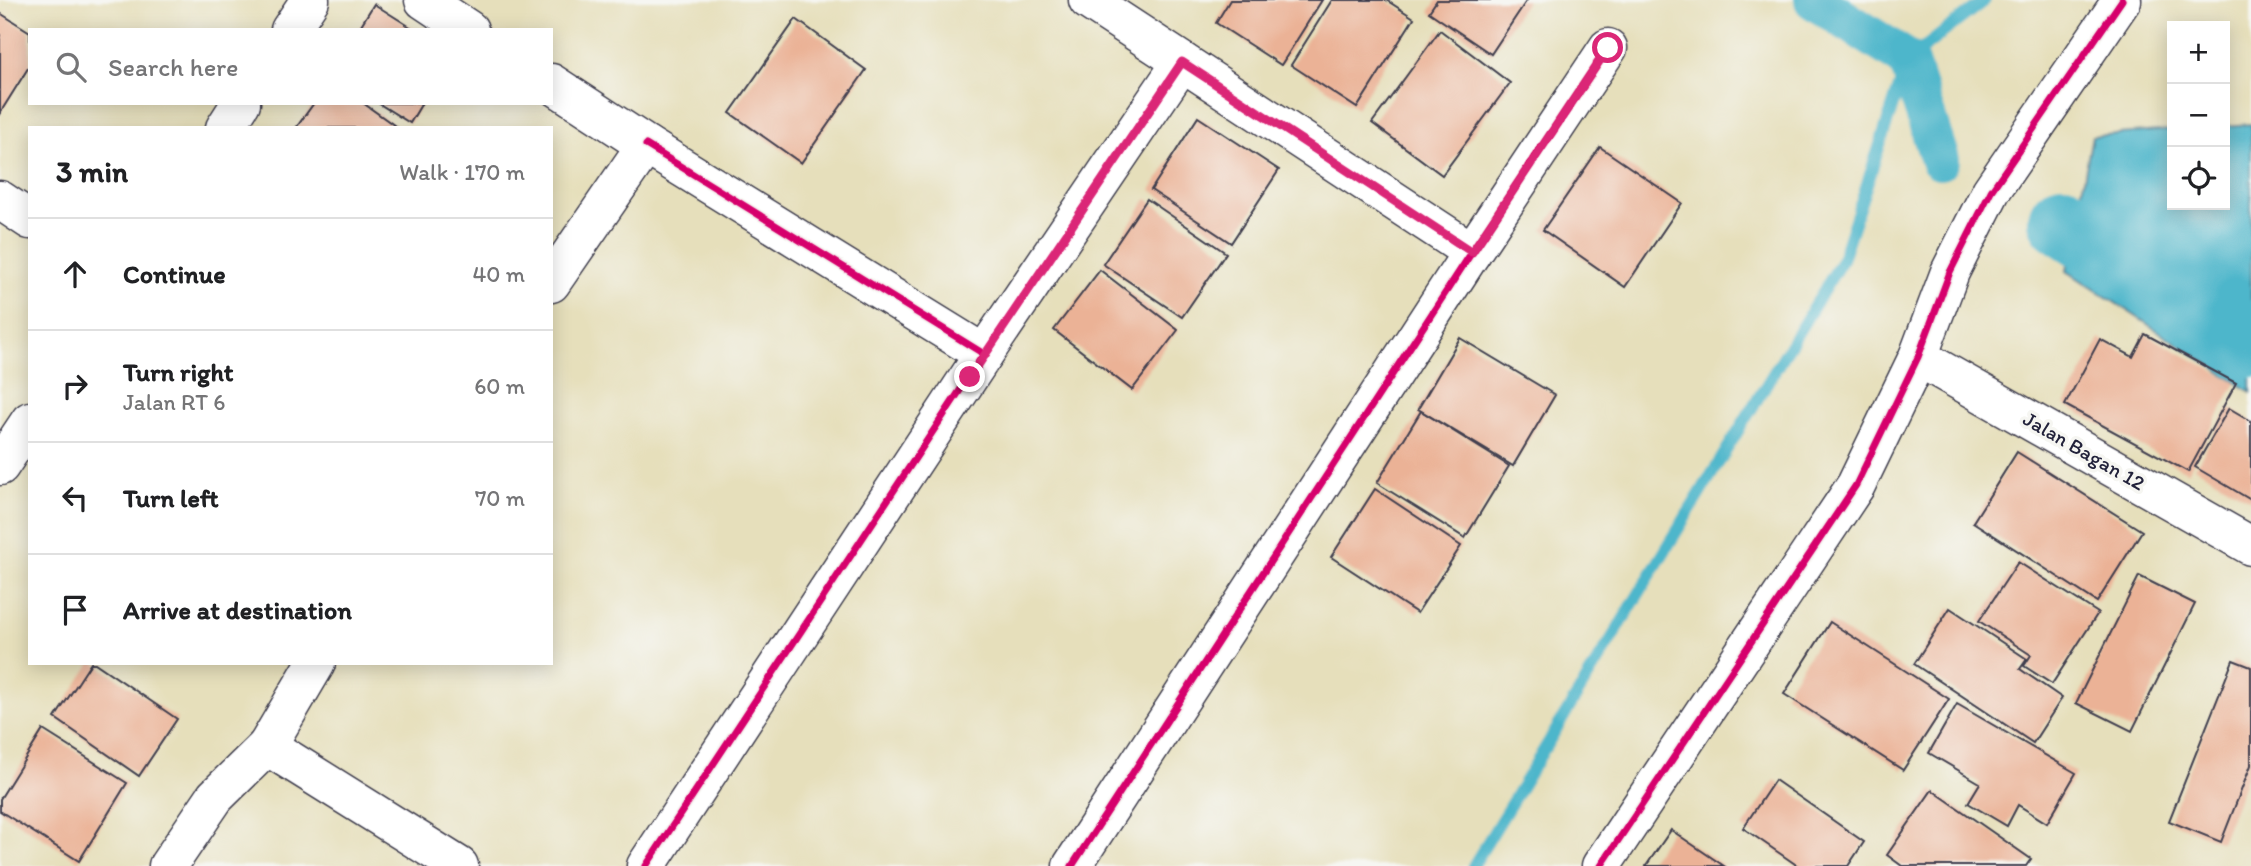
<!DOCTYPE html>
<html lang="en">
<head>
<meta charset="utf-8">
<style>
	:root { --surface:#fff; --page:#f6f6f6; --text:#202124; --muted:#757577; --line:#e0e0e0 }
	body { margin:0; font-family:Itim,sans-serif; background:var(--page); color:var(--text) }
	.controls { position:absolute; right:21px; top:21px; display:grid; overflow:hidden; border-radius:0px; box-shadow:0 4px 18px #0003 }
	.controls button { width:63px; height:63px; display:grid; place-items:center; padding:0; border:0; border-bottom:2px solid var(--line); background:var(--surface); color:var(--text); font:35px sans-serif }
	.stop { position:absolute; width:21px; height:21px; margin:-16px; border:5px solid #db2777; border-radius:50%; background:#fff }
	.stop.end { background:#db2777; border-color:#fff; box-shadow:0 2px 7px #0008 }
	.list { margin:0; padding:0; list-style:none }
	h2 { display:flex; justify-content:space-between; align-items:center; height:91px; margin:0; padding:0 28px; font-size:30px }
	h2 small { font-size:23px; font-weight:400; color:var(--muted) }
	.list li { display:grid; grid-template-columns:46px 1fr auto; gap:21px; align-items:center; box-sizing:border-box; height:112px; padding:0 28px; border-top:2px solid var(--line) }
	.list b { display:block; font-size:26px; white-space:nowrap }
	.list p { margin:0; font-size:23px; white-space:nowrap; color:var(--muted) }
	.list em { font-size:23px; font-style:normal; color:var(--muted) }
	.icon { flex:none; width:38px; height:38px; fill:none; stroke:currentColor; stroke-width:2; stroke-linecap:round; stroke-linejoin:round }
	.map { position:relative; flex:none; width:2251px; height:866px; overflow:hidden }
	.search { position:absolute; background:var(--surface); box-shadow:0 4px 18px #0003; left:28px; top:28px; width:525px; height:77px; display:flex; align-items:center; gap:18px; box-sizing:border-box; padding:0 24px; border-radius:0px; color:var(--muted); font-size:26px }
	.panel { position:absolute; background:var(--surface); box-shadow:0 4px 18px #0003; left:28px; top:126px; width:525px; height:539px; border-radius:0px }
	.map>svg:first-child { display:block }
	.water { fill:#4db6cb; stroke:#386c83; stroke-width:2 }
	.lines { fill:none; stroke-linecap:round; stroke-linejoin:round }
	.stream { stroke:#4db6cb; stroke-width:12 }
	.canal { stroke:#4db6cb; stroke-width:40 }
	.river { stroke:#4db6cb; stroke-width:70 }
	.building { fill:#ebb296 }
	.minor-casing { stroke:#3f3e4e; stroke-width:41 }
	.tertiary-casing { stroke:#3f3e4e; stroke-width:41 }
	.minor { stroke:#fff; stroke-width:38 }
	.tertiary { stroke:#fff; stroke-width:38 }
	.cycleway-casing { stroke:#f6f6f2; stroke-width:11 }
	.cycleway { stroke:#d6006c; stroke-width:7 }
	.route { stroke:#db2777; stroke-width:9 }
	.labels { text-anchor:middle; stroke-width:7; stroke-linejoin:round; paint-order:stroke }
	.street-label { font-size:21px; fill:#22223b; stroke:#f6f6f2 }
</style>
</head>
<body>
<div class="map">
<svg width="2251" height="866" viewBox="0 0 2251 866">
	<rect width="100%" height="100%" fill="#f6f6f2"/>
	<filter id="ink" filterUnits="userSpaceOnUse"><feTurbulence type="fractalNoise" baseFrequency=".0143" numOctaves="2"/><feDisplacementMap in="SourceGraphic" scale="14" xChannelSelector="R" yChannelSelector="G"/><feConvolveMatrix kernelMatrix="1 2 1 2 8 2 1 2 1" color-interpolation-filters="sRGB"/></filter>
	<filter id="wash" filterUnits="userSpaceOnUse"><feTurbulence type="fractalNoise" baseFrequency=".00686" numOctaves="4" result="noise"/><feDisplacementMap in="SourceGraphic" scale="28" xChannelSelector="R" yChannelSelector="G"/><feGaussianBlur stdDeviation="1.57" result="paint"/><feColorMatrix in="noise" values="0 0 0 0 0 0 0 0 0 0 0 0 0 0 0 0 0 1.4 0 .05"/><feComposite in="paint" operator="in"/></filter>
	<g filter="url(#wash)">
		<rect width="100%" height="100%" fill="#e6dfbb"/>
		<path class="water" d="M2251 124V392L2067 271 2092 136 2172 130V205H2225V126Z"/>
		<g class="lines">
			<path class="stream" d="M1473 866 1841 262 1908 60 1985 0"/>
			<path class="canal" d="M1814 0 1908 60 1940 160"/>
			<path class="river" d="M2063 220 2251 342"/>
		</g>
		<g id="blocks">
			<g class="building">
				<path d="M1230 0H1322L1281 65 1216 23Z"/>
				<path d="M1332 0H1386L1414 18 1357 108 1291 65Z"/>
				<path d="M1437 0H1527L1491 54 1429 12Z"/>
				<path d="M374 4 415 30H358Z"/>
				<path d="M0 13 30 32V65L0 113Z"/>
				<path d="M796 19 866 70 801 163 730 113Z"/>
				<path d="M1440 30 1510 83 1442 175 1372 123Z"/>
				<path d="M314 103H363L398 128H296Z"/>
				<path d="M378 103H422L410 123Z"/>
				<path d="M1198 117 1279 170 1231 243 1151 190Z"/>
				<path d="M1600 147 1682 203 1625 287 1543 230Z"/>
				<path d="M1147 199 1226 253 1182 317 1103 264Z"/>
				<path d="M1100 270 1178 330 1132 390 1054 330Z"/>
				<path d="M2145 334 2236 383 2188 472 2065 405 2100 339 2133 357Z"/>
				<path d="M1460 338 1555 395 1513 466 1418 409Z"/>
				<path d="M2229 408 2251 421V500L2195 467Z"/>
				<path d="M1421 411 1509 466 1465 538 1377 483Z"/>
				<path d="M2017 452 2142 531 2097 602 1973 522Z"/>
				<path d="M1375 489 1461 546 1417 613 1331 557Z"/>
				<path d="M2018 562 2098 613 2052 684 2024 666 2031 655 1979 621Z"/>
				<path d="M2139 576 2195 604 2132 731 2076 703Z"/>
				<path d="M1950 608 2027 659 2020 669 2062 698 2033 743 1914 664Z"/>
				<path d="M1830 622 1949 699 1903 770 1784 694Z"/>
				<path d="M2233 660 2251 667V765L2221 842 2169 821Z"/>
				<path d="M91 663H95L177 719 139 776 55 718Z"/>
				<path d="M1957 704 2076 773 2047 823 2018 805 2007 826 1968 803 1980 783 1929 753Z"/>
				<path d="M43 730 127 783 79 861 0 811V799Z"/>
				<path d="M1775 780 1864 842 1848 866H1798L1743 828Z"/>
				<path d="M1932 790 2031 859 2026 866H1902L1887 855Z"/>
				<path d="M1671 830 1724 866H1646Z"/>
			</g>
		</g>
	</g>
	<g filter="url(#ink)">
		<use href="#blocks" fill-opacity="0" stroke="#3f3e4e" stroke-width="2"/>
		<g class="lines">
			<defs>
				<g id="minor">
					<path d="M424 0 469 30"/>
					<path d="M1088 0 1472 252"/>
					<path d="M290 30 310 0"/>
					<path d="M551 83 646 145 551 283"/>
					<path d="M225 128 241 103"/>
					<path d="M0 200 30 220"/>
					<path d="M984 354 1182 62"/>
					<path d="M1918 357 2251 546"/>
					<path d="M0 466 30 421"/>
					<path d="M267 746 316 663"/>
					<path d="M168 866 215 797 267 746 459 866"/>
					<path d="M646 866 984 354 646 145"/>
					<path d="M1072 866 1472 252 1608 48"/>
				</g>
				<path id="tertiary" d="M1601 866 1856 485 1918 357 1950 272 1991 191 2122 0"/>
			</defs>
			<use href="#minor" class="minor-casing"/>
			<use href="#tertiary" class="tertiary-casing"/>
			<use href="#minor" class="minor"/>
			<use href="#tertiary" class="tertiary"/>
			<defs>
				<g id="cycleway">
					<path d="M646 866 984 354 646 145"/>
					<path d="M1072 866 1472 252 1608 48"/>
					<path d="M1601 866 1856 485 1918 357 1950 272 1991 191 2122 0"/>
				</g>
			</defs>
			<use href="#cycleway" class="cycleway-casing"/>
			<use href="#cycleway" class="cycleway"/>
		</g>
	</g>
	<g class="lines" filter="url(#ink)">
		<path class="route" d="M970 377 1182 62 1472 252 1608 48"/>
	</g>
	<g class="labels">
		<g class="street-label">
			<text transform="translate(2084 451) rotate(30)" y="7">Jalan Bagan 12</text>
		</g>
	</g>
</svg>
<div class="controls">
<button>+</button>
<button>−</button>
<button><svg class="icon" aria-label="locate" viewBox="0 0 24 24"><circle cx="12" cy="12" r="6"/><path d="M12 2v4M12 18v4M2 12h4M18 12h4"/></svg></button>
</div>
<div class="stop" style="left:1608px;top:48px"></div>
<div class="stop end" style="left:970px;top:377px"></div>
<div class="search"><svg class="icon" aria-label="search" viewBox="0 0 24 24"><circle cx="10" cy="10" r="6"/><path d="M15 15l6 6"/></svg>Search here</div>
<section class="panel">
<h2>3 min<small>Walk · 170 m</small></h2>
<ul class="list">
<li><svg class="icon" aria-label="ahead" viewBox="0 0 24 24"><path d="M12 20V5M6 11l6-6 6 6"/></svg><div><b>Continue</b></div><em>40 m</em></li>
<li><svg class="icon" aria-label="right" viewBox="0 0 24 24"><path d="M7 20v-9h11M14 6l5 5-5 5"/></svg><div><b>Turn right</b><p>Jalan RT 6</p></div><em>60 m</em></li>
<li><svg class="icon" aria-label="left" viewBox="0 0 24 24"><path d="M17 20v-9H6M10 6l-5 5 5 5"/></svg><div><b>Turn left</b></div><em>70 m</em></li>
<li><svg class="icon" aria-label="arrive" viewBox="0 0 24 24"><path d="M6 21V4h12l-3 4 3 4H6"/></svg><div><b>Arrive at destination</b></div></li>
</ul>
</section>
</div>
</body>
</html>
